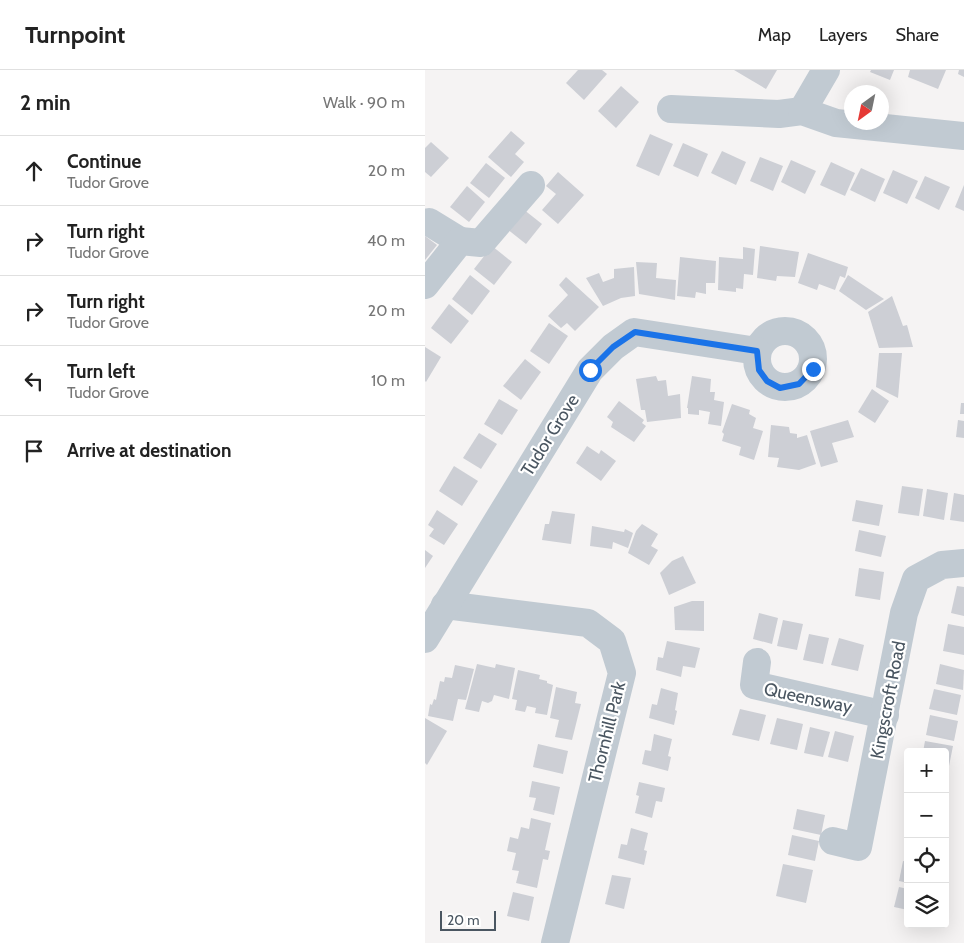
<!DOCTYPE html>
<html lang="en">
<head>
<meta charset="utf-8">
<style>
	:root { --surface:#fff; --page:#f6f6f6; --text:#222; --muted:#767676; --line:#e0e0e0 }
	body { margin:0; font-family:Cabin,sans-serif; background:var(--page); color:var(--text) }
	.controls { position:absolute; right:15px; bottom:15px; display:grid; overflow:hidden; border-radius:5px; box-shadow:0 5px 20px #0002 }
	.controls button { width:45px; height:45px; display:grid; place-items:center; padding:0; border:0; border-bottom:1px solid var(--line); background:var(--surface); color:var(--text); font:25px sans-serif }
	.compass { position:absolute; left:419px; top:15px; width:45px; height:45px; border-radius:50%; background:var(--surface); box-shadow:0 5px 20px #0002; rotate:213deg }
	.scale { position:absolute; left:15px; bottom:12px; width:56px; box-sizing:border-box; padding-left:5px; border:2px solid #4a5661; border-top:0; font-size:14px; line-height:18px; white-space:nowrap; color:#4a5661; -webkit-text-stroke:4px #fff; paint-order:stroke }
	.stop { position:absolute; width:15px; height:15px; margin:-11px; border:4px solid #1a73e8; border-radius:50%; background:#fff }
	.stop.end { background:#1a73e8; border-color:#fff; box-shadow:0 1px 5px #0008 }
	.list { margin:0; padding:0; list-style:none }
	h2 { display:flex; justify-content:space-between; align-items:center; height:65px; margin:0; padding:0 20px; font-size:21px }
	h2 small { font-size:16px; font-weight:400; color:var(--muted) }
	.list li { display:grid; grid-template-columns:32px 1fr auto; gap:15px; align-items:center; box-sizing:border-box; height:70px; padding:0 20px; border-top:1px solid var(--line) }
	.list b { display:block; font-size:19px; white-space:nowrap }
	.list p { margin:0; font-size:16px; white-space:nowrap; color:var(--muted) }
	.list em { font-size:16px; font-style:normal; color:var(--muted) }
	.icon { flex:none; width:28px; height:28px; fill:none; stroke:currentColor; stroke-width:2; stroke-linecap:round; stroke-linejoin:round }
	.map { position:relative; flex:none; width:539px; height:873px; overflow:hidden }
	header { display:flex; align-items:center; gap:30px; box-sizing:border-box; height:70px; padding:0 25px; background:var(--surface); border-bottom:1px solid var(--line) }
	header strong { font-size:24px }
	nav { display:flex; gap:28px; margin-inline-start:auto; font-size:18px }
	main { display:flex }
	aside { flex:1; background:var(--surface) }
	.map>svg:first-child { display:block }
	.building { fill:#cdcfd5 }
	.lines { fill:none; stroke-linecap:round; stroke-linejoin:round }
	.minor { stroke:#c1cad2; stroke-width:28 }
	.route { stroke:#1a73e8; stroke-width:6 }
	.labels { text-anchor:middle; stroke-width:4.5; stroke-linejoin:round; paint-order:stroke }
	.street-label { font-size:18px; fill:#4a5661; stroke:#fff }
</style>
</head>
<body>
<header>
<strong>Turnpoint</strong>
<nav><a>Map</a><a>Layers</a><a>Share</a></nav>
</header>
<main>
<aside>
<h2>2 min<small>Walk · 90 m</small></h2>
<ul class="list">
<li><svg class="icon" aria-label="ahead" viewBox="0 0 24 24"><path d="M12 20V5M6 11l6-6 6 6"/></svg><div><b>Continue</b><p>Tudor Grove</p></div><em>20 m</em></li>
<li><svg class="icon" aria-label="right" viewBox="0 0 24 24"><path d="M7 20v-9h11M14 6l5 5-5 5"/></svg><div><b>Turn right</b><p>Tudor Grove</p></div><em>40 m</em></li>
<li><svg class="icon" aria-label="right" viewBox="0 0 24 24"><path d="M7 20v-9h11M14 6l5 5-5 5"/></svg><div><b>Turn right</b><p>Tudor Grove</p></div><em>20 m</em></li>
<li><svg class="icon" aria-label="left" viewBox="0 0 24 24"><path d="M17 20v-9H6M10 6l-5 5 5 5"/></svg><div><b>Turn left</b><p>Tudor Grove</p></div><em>10 m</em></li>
<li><svg class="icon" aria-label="arrive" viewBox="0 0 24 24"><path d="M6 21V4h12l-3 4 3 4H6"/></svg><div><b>Arrive at destination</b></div></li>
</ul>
</aside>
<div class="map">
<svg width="539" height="873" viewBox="0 0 539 873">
	<rect width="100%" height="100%" fill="#f5f3f3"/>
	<g class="building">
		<path d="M153 0H177L182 4 159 30 141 13Z"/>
		<path d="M309 0H352L341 19Z"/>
		<path d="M446 0H469L465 10 445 2Z"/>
		<path d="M485 0H521L513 19 483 7Z"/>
		<path d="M534 0H539V7L533 4Z"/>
		<path d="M196 16 214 32 191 58 173 41Z"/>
		<path d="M86 61 100 73 90 84 99 92 86 107 63 87Z"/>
		<path d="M225 64 248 74 234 106 211 96Z"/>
		<path d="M6 72 24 88 6 107 0 102V78Z"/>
		<path d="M258 73 283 84 273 107 248 96Z"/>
		<path d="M297 81 321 92 311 115 286 103Z"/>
		<path d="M335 87 358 96 348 121 325 111Z"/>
		<path d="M366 90 391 101 380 124 356 112Z"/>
		<path d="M406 92 430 103 420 126 395 115Z"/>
		<path d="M61 93 80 108 64 128 45 113Z"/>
		<path d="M436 98 460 109 450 132 425 120Z"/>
		<path d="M468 100 493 111 482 134 458 123Z"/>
		<path d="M133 102 159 125 133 154 117 140 131 124 121 116Z"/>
		<path d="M500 106 525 117 514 140 490 128Z"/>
		<path d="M539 115V141L530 137Z"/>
		<path d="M42 116 60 132 44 152 25 137Z"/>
		<path d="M98 139 117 154 101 174 82 159Z"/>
		<path d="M0 166 12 175 0 190Z"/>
		<path d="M67 176 87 192 69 215 49 199Z"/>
		<path d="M335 176 374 182 370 207 352 206 351 211 332 208Z"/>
		<path d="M318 177 330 179 328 205 319 204 318 219 311 218V222L293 220 294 187 318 189Z"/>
		<path d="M383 183 423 197 420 208 415 206 410 220 394 214 392 220 373 213Z"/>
		<path d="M255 187 291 191 290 213H281V224L271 222 270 228 252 226Z"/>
		<path d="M211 192 232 193 231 208 251 210 250 230 214 224Z"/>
		<path d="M209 197 210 226 196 228 178 236 161 208 174 203 178 212 189 208V199Z"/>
		<path d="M45 205 65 221 47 245 27 229Z"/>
		<path d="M423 205 459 229 441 240 414 221Z"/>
		<path d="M141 207 174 237 150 261 142 253 136 258 123 246 143 225 134 215Z"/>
		<path d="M467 226 478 256 482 255 488 277 454 278 443 242Z"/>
		<path d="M24 234 44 251 26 274 6 258Z"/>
		<path d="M124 253 143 266 124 294 105 281Z"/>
		<path d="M0 277 16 287 1 312 0 311Z"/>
		<path d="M454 283H477L473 328 451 317Z"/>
		<path d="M100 289 116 302 96 330 78 316Z"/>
		<path d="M231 306 233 311 241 310 243 326 255 324 256 348 222 352 220 340H216L211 309Z"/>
		<path d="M267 306 286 309 285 322H290L289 330 299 332 296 356 283 354 285 342 274 340V345L263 344V338H262Z"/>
		<path d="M447 319 464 331 450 353 433 342Z"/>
		<path d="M74 329 93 340 77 365 59 354Z"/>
		<path d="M194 331 219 350 217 353 221 356 209 372 186 357 188 352 182 347Z"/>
		<path d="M536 333H539V344H535Z"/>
		<path d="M307 334 325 340 324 344 331 348 328 358 338 361 329 390 314 385 316 377 297 371 299 364 297 362Z"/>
		<path d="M423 350 429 367 407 373 413 392 396 397 385 361Z"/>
		<path d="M533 350 539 351V368L531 367Z"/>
		<path d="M346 355 364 357 365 363 372 364V368L382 365 391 394 374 400 352 397 354 388 343 387Z"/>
		<path d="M54 363 72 374 56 399 38 388Z"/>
		<path d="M162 376 174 384 176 380 191 391 176 411 151 393Z"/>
		<path d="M29 396 53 411 37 436 14 421Z"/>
		<path d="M477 416 498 419 494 446 473 443Z"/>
		<path d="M502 419 523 423 519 450 498 446Z"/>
		<path d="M529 423 539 425V452L525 450Z"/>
		<path d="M431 430 458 435 454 456 427 451Z"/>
		<path d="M12 440 33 454 19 475 4 466 9 459 3 455Z"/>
		<path d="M127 441 150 444 146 474 117 470 120 454H124Z"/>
		<path d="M217 454 233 464 226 476 233 480 224 495 203 483 211 461Z"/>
		<path d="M167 456 199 462 200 459 208 463 203 478 188 472 187 479 165 476Z"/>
		<path d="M434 460 461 466 456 487 430 481Z"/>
		<path d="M0 480 8 486 0 498Z"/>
		<path d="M258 486 271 513 244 525 235 503 247 491Z"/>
		<path d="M434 498 459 502 455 530 430 526Z"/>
		<path d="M532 516 539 517V546L526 543Z"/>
		<path d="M267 531H279V561L250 560 249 537Z"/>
		<path d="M334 543 353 548 347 574 328 569Z"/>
		<path d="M358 550 378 554 372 580 352 576Z"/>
		<path d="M523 554 539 557V585L518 581Z"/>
		<path d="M384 564 404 568 398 594 378 590Z"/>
		<path d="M414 568 439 575 433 601 406 595Z"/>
		<path d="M242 571 275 578 270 598 258 596 256 607 231 600 233 587 238 588Z"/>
		<path d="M52 594 70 598 71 594 90 598 84 629 69 625 67 631 63 633 57 631 54 642 40 639Z"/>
		<path d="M515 594 539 600 538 620 511 614Z"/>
		<path d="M30 595 49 599 41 630 33 629 28 651 3 646 5 634 7 635 9 629 11 630 15 611 19 612 20 607 27 608Z"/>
		<path d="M93 600 115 605 114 609 122 611V613L128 615 122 645 110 643 111 638 102 636 100 642 90 640 92 630 87 629Z"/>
		<path d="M131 617 152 622 150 633 156 634 147 670 130 667 134 650 125 648Z"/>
		<path d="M236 618 253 623 250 640 252 641 249 655 224 648 227 634 232 635Z"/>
		<path d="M509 619 536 625 532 645 504 639Z"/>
		<path d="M315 639 341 645 334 671 307 665Z"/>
		<path d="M505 645 533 651 529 671 501 665Z"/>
		<path d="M0 648 22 661 2 695 0 693Z"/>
		<path d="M352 648 378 654 372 680 345 674Z"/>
		<path d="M385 657 405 662 398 687 379 683Z"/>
		<path d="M410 661 429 666 423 692 403 687Z"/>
		<path d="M229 664 247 669 243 686 246 687 243 701 217 694 220 680 226 681Z"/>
		<path d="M500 671 528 676 524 696 520 695V682H498Z"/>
		<path d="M113 674 143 681 138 704 108 697Z"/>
		<path d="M520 702 524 703 521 715H520Z"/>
		<path d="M107 711 135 717 129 745 108 740 111 728 104 727Z"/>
		<path d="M214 712 240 718 237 732 231 731 227 748 210 743 214 726 211 725Z"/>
		<path d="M372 739 400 745 396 765 368 759Z"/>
		<path d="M106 748 126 753 120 780 125 781 123 790 118 789 112 818 91 813 94 801 87 800 91 783 82 781 85 767 93 769 96 757 104 759Z"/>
		<path d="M206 758 223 763 219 780 222 781 219 795 193 788 196 774 202 775Z"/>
		<path d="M367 765 394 771 390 791 363 785Z"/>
		<path d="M478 791 483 792V813L474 811Z"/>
		<path d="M358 794 388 800 381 833 351 826Z"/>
		<path d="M187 805 206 808 199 839 180 834Z"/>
		<path d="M474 817 483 819V840L469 837Z"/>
		<path d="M88 822 109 827 104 851 82 846Z"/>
	</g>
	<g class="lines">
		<g class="minor">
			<path d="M246 39 354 44 377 41 411 53 539 66"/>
			<path d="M377 41 401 0"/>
			<path d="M4 152 35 171"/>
			<path d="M0 215 35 171 56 173 106 115"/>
			<circle cx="360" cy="289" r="28"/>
			<path d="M20 535 163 553 187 571 197 603 130 873"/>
			<path d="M0 569 165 300 188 277 209 262 332 281"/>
			<path d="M332 592 329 615 460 645"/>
			<path d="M408 771 433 777 479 543 491 509 517 495 539 493"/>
		</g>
	</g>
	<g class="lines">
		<path class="route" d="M165 300 188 277 210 262 332 281 334 300 342 311 355 318 374 314 388 299"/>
	</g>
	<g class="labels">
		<g class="street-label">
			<text transform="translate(125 365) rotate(-58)" y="6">Tudor Grove</text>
			<text transform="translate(383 628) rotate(12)" y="6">Queensway</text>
			<text transform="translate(463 630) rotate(-79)" y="6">Kingscroft Road</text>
			<text transform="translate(182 662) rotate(-76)" y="6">Thornhill Park</text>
		</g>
	</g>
</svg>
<div class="controls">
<button>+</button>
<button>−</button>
<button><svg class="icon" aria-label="locate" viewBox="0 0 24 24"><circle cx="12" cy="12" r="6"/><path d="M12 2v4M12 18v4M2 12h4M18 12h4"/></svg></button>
<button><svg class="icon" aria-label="layers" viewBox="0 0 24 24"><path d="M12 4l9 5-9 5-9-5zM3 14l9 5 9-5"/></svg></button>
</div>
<svg class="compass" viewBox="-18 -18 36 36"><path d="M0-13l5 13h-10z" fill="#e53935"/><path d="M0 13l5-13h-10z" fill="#767676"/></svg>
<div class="scale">20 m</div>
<div class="stop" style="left:165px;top:300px"></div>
<div class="stop end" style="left:388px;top:299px"></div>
</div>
</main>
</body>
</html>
